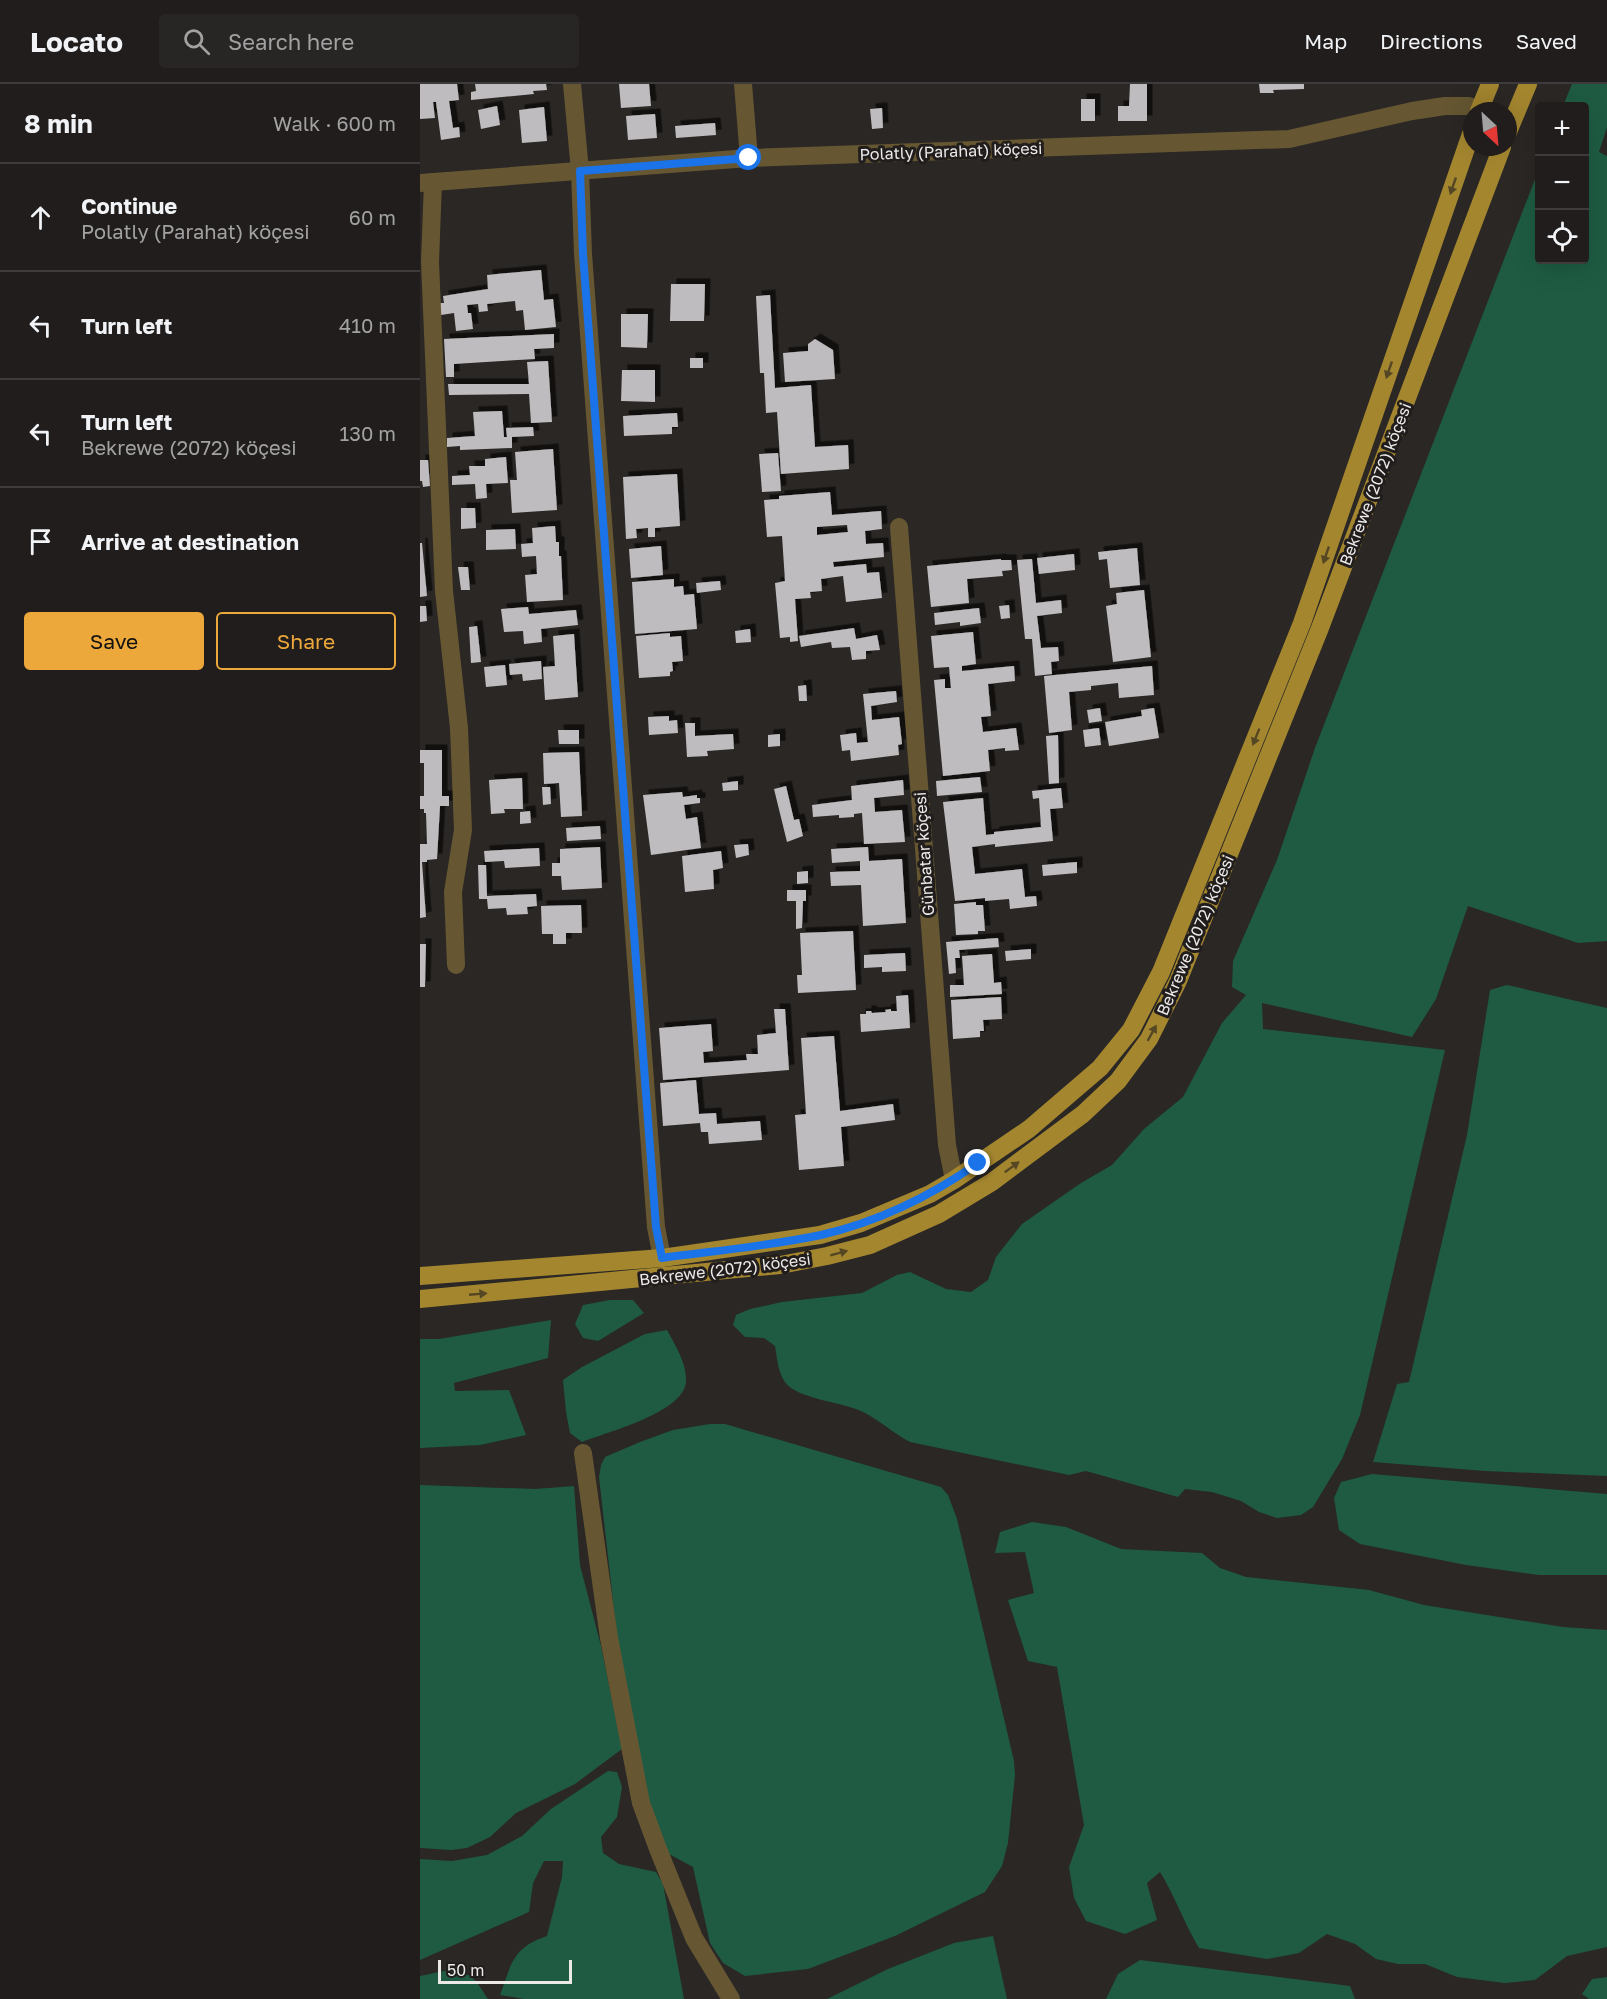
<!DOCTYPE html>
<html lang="en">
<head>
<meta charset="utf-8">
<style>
	:root { --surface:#201d1c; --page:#282625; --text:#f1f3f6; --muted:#a2a2a3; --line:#3d3b3b; --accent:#eda83b }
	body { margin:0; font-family:"Golos Text",sans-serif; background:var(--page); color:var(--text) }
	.controls { position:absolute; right:18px; top:18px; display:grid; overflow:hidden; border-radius:6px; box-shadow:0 6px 24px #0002 }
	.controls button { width:54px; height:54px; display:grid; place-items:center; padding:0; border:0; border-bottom:2px solid var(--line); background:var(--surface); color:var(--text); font:30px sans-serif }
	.compass { position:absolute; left:1043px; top:18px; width:54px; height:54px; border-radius:50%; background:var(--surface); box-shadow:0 6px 24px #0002; rotate:154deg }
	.scale { position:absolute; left:18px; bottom:15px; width:134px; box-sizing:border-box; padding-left:6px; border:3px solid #eceae9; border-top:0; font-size:16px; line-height:21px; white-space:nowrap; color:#eceae9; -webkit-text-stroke:4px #201d1c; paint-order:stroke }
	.stop { position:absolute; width:18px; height:18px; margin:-14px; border:4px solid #1a73e8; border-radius:50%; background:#fff }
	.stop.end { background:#1a73e8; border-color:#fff; box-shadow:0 2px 6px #0008 }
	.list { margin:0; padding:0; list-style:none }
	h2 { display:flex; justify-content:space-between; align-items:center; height:78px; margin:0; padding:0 24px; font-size:26px }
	h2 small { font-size:20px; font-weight:400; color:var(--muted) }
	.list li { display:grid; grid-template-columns:39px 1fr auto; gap:18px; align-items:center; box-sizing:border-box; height:108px; padding:0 24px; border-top:2px solid var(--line) }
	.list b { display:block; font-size:22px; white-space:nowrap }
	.list p { margin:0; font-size:20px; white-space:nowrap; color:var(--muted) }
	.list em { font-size:20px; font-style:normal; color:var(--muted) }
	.actions { display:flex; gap:12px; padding:18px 24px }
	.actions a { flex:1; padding:14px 0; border:2px solid var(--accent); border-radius:6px; text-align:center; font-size:21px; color:var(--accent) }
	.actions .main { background:var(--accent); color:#111 }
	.icon { flex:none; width:33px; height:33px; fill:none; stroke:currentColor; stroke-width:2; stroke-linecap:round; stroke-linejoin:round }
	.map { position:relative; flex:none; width:1187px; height:1915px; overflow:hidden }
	header { display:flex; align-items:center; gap:36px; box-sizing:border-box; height:84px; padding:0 30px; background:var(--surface); border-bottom:2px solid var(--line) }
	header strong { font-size:28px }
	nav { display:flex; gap:33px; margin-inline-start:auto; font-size:21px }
	.search { width:420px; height:54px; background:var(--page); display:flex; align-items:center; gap:15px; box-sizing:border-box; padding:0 21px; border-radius:6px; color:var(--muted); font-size:22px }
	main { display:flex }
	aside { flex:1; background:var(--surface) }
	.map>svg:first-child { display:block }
	.green { fill:#1e5b42 }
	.building { fill:#bfbcbf; fill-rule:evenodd; filter:url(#shadow) }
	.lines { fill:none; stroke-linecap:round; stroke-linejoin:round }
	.minor { stroke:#665732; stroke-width:18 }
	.major { stroke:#a4862f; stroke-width:18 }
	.oneway { fill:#554724 }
	.route { stroke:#1a73e8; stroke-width:8 }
	.labels { text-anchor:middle; stroke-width:6; stroke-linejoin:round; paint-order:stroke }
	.street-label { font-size:16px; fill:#eceae9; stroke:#201d1c }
</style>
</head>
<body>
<header>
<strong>Locato</strong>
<div class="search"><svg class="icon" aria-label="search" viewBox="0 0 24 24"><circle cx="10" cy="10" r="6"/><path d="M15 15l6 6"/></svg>Search here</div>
<nav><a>Map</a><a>Directions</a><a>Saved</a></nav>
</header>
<main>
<aside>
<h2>8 min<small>Walk · 600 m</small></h2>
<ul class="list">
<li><svg class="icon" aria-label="ahead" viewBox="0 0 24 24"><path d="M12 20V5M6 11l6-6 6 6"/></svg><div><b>Continue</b><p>Polatly (Parahat) köçesi</p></div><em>60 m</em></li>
<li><svg class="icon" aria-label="left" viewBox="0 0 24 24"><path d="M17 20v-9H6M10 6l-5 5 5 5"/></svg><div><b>Turn left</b></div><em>410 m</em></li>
<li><svg class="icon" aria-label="left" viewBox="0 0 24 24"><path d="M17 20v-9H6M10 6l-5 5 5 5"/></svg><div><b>Turn left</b><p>Bekrewe (2072) köçesi</p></div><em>130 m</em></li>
<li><svg class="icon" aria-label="arrive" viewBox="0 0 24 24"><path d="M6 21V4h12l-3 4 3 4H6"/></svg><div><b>Arrive at destination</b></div></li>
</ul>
<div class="actions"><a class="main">Save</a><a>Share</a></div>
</aside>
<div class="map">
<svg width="1187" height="1915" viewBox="0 0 1187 1915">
	<defs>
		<filter id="shadow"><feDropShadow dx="5.5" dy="-5.5" stdDeviation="0" flood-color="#0009"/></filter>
	</defs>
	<rect width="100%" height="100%" fill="#2a2725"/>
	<g class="green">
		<path d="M1152 0H1187V43L1179 68 1187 72V857L1158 859 1048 822 1016 915 992 953 842 919 843 945 1025 966 940 1331 922 1375 893 1423 881 1431 857 1434 839 1428 821 1417 792 1408 765 1405 758 1413 666 1387 649 1391 490 1358C473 1349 458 1335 443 1328 424 1318 376 1315 365 1298 358 1288 357 1274 355 1262L344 1254 325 1253 313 1241 316 1231 330 1225 362 1218 442 1209 477 1191 490 1188 526 1205 551 1208 568 1196 576 1173 602 1140 661 1099 692 1081 724 1045 763 1013 802 939 826 911 812 903 813 877 857 776 895 664 1119 85 1120 176H1164V22H1143Z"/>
		<path d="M1087 901 1187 924V1392L1065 1387 953 1378 977 1300 989 1298 1047 1051 1070 906Z"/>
		<path d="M190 1216H213L224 1229 178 1257 163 1254 155 1240 163 1221Z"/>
		<path d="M131 1236 128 1274 34 1299 35 1307 89 1306 106 1351 60 1361 0 1364V1255H19Z"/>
		<path d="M247 1246C255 1261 267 1279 266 1298 263 1329 187 1348 162 1358L150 1349 146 1328 143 1296 162 1283 225 1250Z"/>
		<path d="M290 1340H305L521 1403 528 1411 537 1435 594 1677 595 1691 588 1759 582 1782 565 1808 475 1852 388 1885 325 1892 303 1879 290 1859 273 1783 247 1769 235 1743 217 1666 197 1552 179 1393 181 1381 185 1373 220 1358 253 1346Z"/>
		<path d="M952 1390 1187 1410V1491H1119L1046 1481 940 1460 919 1446 914 1414 921 1398Z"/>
		<path d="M0 1401 115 1405 154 1402 160 1481 181 1562 202 1665 155 1700 96 1729 70 1753 47 1764 31 1766 0 1764Z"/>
		<path d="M612 1438 646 1443 701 1465 782 1469 800 1484 826 1493 949 1506 1004 1521 1143 1543 1187 1546V1863L1147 1872 1115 1896 1085 1899 1037 1893 1005 1880H978L956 1875 935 1860 907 1850 879 1869 847 1875 779 1864C764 1839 755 1812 740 1788L727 1799 737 1836 705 1850 666 1837 654 1814 649 1783 664 1741 637 1583 608 1577 588 1516 614 1509 605 1468 575 1469 580 1448Z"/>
		<path d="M188 1687 197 1688 202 1703 197 1733 181 1753 183 1769 199 1780 236 1788 243 1800 264 1915H104L80 1911C92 1879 92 1864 127 1852L142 1793 143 1777H124L113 1799 109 1828 0 1876V1775L32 1777 67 1771 102 1752 131 1725Z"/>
		<path d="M573 1852 587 1915H407L468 1885 534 1859Z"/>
		<path d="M720 1876 930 1902 935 1915H686L698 1890Z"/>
		<path d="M29 1886C53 1889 55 1895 68 1915H0V1892Z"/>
		<path d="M1187 1893V1915H1169L1162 1910 1172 1895Z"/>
	</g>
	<g class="building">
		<path d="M0 0H37L39 16 29 17 33 44 39 43 40 53 21 56 16 18H13L15 34 0 35Z"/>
		<path d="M55 0H126L127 6 113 7 114 10 51 16V8L56 7Z"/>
		<path d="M199 0H229L231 22 201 24Z"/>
		<path d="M710 0H727V37H698V22H709Z"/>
		<path d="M839 0H884V5L853 6 854 9H840Z"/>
		<rect x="661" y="15" width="14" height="22"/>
		<path d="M77 22 80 41 61 45 58 26Z"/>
		<path d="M124 23 127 57 102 59 99 26Z"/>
		<path d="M462 24 463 44 452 45 450 25Z"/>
		<path d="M235 30 237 54 208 56 206 32Z"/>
		<path d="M295 39 296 51 256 54 255 42Z"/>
		<path d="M121 186 124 216 133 215 136 243 105 246 103 226 96 227 95 217 67 220 68 227 59 228 58 220 47 221 48 229H51L53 245 36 247 34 229 21 231 19 219H24L23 212 68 205 67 191Z"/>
		<path d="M251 200H285L284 237H250Z"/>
		<path d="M350 211 355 304 391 301 395 363 428 361 429 385 361 390 357 328 346 329 344 289H340L336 212Z"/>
		<path d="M201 230H228L227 264 201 263Z"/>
		<path d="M134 250V264L114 265 115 275 34 280V293H26L24 255Z"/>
		<path d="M395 255 413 266 415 295 365 298 363 269 388 267V260Z"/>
		<rect x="270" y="274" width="13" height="10"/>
		<path d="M128 277 132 338 111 339 109 310 29 311 28 300H109L107 278Z"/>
		<path d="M202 286H235V318L201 317Z"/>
		<path d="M82 327 84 353H87L86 344 113 343 114 352 92 353V364L40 366V362L27 363V354L55 352 53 328Z"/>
		<path d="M257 329 258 343H252V350L204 352 203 332Z"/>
		<path d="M133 365 137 426 92 429 90 396H97L95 368Z"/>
		<path d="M358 369 361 407 342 408 339 370Z"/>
		<path d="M86 373 88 399 66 400 67 414 56 415 55 400 32 401V392L50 391 49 382H65V375Z"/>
		<path d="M0 376H8L10 402 3 403 2 397H0Z"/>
		<path d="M257 390 260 442 235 444V453H228V444L216 445 217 454 206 455 203 393Z"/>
		<path d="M410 408 412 431 461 427 462 445 445 447 446 460 463 459 464 473 413 478 414 483 446 480 447 489 459 488 462 514 426 518 423 492 401 495 402 507 390 508 391 514 375 515 378 557 370 558V553L360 554 355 499 365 497 362 452 347 453 344 416 359 415V412ZM427 441 428 448 397 451V443Z"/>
		<path d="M41 424H55L56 444 41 445Z"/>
		<path d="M135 442 136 458H139V472H141L143 516 107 518 105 491 117 490 116 472 102 473 101 460 113 459 112 444Z"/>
		<path d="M95 445 96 465 66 466V446Z"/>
		<path d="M0 459H2L7 512 0 513Z"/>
		<path d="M241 462 243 491 211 494 209 465Z"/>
		<path d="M717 464 720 501 690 504 687 475 679 476 678 468Z"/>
		<path d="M654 470 655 486 619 490 617 474Z"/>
		<path d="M581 475V476H591L592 486 582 487 583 492 547 495 549 519 511 523 507 482Z"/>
		<path d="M612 475 616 519 641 516 642 529 617 532 621 564 638 563 639 577 631 578 632 590 615 592 612 555H605L597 476Z"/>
		<path d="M38 483H48L50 506H41Z"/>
		<path d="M254 495V503L263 502 264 511 274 510 277 545 215 550 212 498Z"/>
		<path d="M300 497 301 506 277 509 276 499Z"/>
		<path d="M724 506 731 573 693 578 686 522 697 520 696 509Z"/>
		<path d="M589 521 590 534 581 535 579 522Z"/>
		<path d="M0 522H6L7 537 0 538Z"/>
		<path d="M108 523 109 530 156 526 158 541 121 545 122 558 104 560 103 547 84 548 81 525Z"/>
		<path d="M559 524 561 539 540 542V538L515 541 514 529Z"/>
		<path d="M57 542 61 578 51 579 49 543Z"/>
		<path d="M434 544 436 555 457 551 460 566 446 567V575L432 576 430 563 412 564 411 558 381 563 379 552Z"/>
		<path d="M330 545 331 558 316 559 315 547Z"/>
		<path d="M553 548 556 580 542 582V587L594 582 595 597 568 600 571 632 561 633 563 648 596 644 599 666 585 667V664L568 666 570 687 523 692 514 596 525 595V604H531L529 583 514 584 511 552Z"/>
		<path d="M250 549V553L261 552 263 577 252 578 253 587 250 588V592L219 594 216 552Z"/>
		<path d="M154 550 158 613 125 616 123 583 135 582 133 552Z"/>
		<path d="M121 577 122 595 103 597 102 590 90 591 89 580Z"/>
		<path d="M85 581 87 601 66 603 64 583Z"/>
		<path d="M732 582 734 611 699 614 698 599 671 602V606L649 608 652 646 629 649 624 592Z"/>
		<path d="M386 601 387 617H379L378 602Z"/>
		<path d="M476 607 477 618 451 622 452 636 479 633 482 660 478 661 479 671 431 677 430 666 422 667 420 651 436 649 437 659 448 658 443 610Z"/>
		<path d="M680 624 682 637 669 639 667 626Z"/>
		<path d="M734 624 739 654 689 662 685 638 722 632 721 626Z"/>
		<path d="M249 632V637L257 636 258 649 229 651 228 633Z"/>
		<path d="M265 639H275V652L313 650 314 665 287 667 288 672 267 673Z"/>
		<path d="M679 644 681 661 665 663 663 646Z"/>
		<path d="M138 646H159V660H139Z"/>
		<path d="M360 650V662L348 663V651Z"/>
		<path d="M638 651 639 699 629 700 626 652Z"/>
		<path d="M0 666H22V712H29V722H20L17 775 7 776V778H2L6 833 0 834V760H7L6 729H4V725H0V712H4V679H0Z"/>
		<path d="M159 668 162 732 141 733 139 699 124 700 123 669Z"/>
		<path d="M560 693 562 708 517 712 516 697Z"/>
		<path d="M102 694 103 725H84L85 729 71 730 69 696Z"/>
		<path d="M483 696 484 711 454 714 455 728 482 726 485 758 444 760 442 729 434 730V733L419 734V731L393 733 392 721 432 716 431 702Z"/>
		<path d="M318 697V706L303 707 302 699Z"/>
		<path d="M366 702 374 736 379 735 383 752 367 758 354 705Z"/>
		<path d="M122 703H130L131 720 123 721Z"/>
		<path d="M641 704 643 724 630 725 633 757 575 763V760L552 763 555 790 602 785 605 813 616 812 617 822 590 825 589 815 565 817V814L535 817 523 718 563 714 566 751 574 750V748L621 743 619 714 613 715 612 707Z"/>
		<path d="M262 708 263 713 277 711V714H280V719L264 721 266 735 277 733 281 764 231 771 223 711Z"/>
		<path d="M110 727 111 739 100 740V728Z"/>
		<path d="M180 742 181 755 147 757 146 744Z"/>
		<path d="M328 760 329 771 316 774 314 761Z"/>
		<path d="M180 763 182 804 142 806 141 792H132V779H140V765Z"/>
		<path d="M448 763 449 777 482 775 486 839 443 842 441 801 411 802 410 788 440 787V777L412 779 411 765Z"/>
		<path d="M119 764 120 782 85 784 84 777 65 778 64 767Z"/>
		<path d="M301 767 303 784 293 786 294 805 265 808 262 772Z"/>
		<path d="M657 778V789L623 792 622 781Z"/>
		<path d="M58 781H66L67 812 116 810 117 822 107 823 108 830 87 831 86 824 68 825 67 815H59Z"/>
		<path d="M388 787V799L377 800V788Z"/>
		<path d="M367 806H386V817H383L382 844 376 845V817H367Z"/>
		<path d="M556 818V821H563L565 847H558V850L536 851 534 820Z"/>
		<path d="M161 821 162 849H146V860H133V850H122L121 822Z"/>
		<path d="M433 847 436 906 378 909 377 891H382L380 849Z"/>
		<path d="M578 854 579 863 539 866 540 874H535L536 889 529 890 526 858Z"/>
		<path d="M0 860H6L5 903H0Z"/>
		<path d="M611 865V875L586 877 585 867Z"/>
		<path d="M485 869 486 887 462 888V883L444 884V871Z"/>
		<path d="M572 870 574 899 581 898 582 910 530 913V901H544L542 872Z"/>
		<path d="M488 911 490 944 441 948 440 930H446V927H451L452 929 466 928 465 926 471 925V927H477L476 912Z"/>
		<path d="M581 913 582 935 563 936 564 947H560V953L533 955 531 916Z"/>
		<path d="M354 925H365L369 986 243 996 239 944 291 940 293 967 283 968 284 979 327 976 326 970H338L337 951 356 949Z"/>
		<path d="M414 952 420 1027 473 1020 475 1036 421 1043 424 1082 379 1086 375 1031 386 1030 381 954Z"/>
		<path d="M276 996 279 1030 296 1029 297 1040 340 1037 342 1056 289 1060 288 1048H281L280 1039 243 1042 240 999Z"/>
	</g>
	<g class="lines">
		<g class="minor">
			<path d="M152 0 160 87 163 170 236 1143 242 1174"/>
			<path d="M323 0 329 74"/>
			<path d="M13 98 10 178 24 507 39 644 43 746 33 808 36 881"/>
			<path d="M0 99 329 74 869 55 992 27 1025 22H1049L1059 26"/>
			<path d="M479 443 527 1061 534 1096"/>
			<path d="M163 1369 189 1554 221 1719 238 1765 274 1854 311 1915"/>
		</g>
		<g class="major">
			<path d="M1059 27 1070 0"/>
			<path d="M1088 48 1108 0"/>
			<path d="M0 1192 242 1174 400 1151 441 1139 510 1110 534 1096 609 1045 680 984 711 946 741 888 882 539 1052 47"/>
			<path d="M0 1215 360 1181 407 1172 450 1161 519 1130 572 1098 663 1030 698 997 729 955 758 897 900 544 1082 63"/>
		</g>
	</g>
	<defs><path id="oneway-solid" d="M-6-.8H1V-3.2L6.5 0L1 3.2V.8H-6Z" transform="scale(1.5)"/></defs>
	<g class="oneway">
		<use href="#oneway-solid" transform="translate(1033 102) rotate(109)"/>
		<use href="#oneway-solid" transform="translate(969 286) rotate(109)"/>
		<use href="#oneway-solid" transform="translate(906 471) rotate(109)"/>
		<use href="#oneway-solid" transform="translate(836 653) rotate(112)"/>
		<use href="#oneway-solid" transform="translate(732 949) rotate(-61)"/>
		<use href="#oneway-solid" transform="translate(592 1083) rotate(-36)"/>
		<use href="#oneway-solid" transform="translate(419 1169) rotate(-15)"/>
		<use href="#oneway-solid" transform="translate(58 1210) rotate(-5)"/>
	</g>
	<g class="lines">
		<path class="route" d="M329 74 160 87 163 170 236 1143 242 1174C294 1167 349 1162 401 1151 457 1138 511 1112 558 1079"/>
	</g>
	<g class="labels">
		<g class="street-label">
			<text transform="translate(531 67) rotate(-2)" y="6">Polatly (Parahat) köçesi</text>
			<text transform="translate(955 400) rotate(-69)" y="6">Bekrewe (2072) köçesi</text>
			<text transform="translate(504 770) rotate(-94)" y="6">Günbatar köçesi</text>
			<text transform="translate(775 851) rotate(-67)" y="6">Bekrewe (2072) köçesi</text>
			<text transform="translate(305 1185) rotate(-7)" y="6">Bekrewe (2072) köçesi</text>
		</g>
	</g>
</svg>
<div class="controls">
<button>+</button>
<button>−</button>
<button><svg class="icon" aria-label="locate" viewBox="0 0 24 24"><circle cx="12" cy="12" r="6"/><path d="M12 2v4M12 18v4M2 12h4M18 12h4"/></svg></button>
</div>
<svg class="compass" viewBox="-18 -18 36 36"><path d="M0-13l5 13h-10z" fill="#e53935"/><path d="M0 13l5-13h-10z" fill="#a2a2a3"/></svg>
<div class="scale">50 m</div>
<div class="stop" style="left:329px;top:74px"></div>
<div class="stop end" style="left:558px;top:1079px"></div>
</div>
</main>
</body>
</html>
